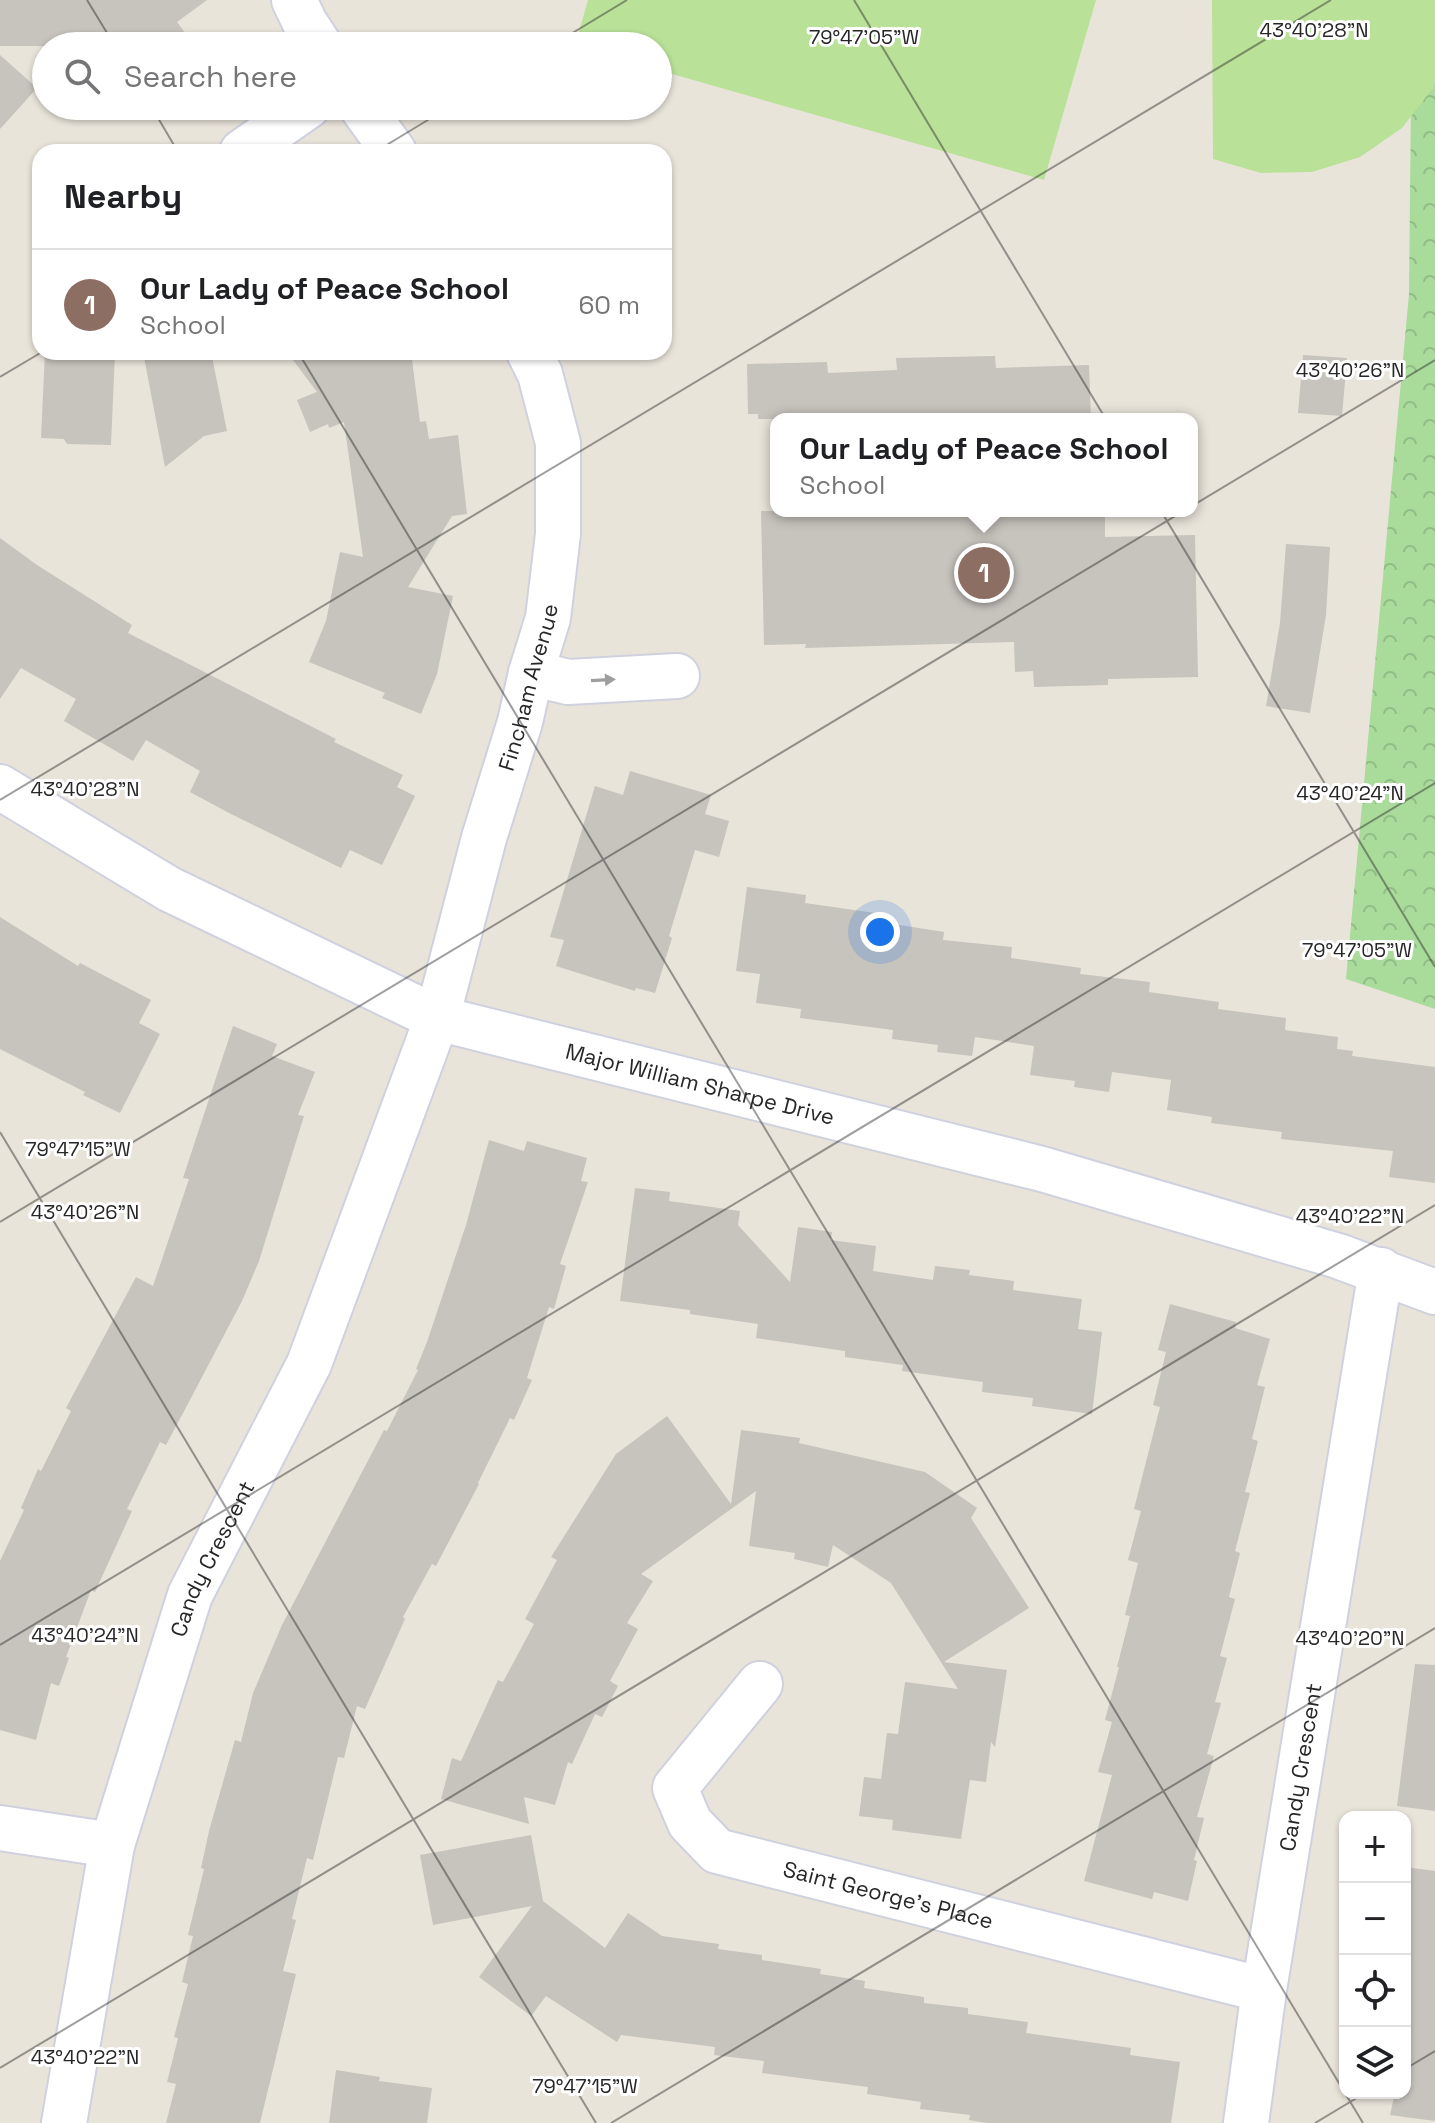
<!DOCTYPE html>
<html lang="en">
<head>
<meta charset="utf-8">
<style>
	:root { --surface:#fff; --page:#f6f6f6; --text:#202124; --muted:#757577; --line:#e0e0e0; --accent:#4753e8 }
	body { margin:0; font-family:"Space Grotesk",sans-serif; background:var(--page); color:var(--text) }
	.controls { position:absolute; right:24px; bottom:24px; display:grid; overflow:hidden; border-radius:16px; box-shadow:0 2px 6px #0004 }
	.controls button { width:72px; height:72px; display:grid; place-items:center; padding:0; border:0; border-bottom:2px solid var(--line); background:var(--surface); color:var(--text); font:40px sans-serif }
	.you { position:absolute; left:880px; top:932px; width:28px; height:28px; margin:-20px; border:6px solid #fff; border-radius:50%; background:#1a73e8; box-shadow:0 0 0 12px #1a73e833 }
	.badge { display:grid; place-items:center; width:52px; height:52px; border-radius:50%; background:var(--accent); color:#fff; font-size:26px; font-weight:700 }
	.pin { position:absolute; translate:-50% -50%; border:4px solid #fff; box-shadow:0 2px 8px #0006 }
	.popup { position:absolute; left:770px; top:413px; width:428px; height:104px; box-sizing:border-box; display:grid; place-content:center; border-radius:16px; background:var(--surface); filter:drop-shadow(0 2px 6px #0005); font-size:26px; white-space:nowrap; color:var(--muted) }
	.popup b { font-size:30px; color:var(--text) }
	.popup::after { content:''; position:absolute; left:50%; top:100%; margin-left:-16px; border:16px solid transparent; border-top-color:var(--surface) }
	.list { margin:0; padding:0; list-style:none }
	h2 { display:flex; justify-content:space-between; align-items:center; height:104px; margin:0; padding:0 32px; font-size:34px }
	h2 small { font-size:26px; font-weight:400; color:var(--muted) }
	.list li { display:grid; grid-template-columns:52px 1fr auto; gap:24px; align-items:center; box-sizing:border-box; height:112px; padding:0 32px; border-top:2px solid var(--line) }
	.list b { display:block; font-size:30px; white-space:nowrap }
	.list p { margin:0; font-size:26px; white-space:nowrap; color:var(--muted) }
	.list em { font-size:26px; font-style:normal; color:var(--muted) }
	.icon { flex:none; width:44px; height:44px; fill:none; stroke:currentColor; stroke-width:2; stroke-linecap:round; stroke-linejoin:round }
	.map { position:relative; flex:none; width:1435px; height:2123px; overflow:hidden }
	.search { position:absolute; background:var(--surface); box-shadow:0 2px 6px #0004; left:32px; top:32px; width:640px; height:88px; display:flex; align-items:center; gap:20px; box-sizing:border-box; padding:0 28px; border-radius:44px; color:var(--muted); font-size:30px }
	.panel { position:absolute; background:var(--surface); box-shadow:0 2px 6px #0004; left:32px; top:144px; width:640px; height:216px; border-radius:24px }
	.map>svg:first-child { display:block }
	.park { fill:url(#park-crowns) }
	.pitch { fill:#b9e197 }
	.building { fill:#c7c3bd }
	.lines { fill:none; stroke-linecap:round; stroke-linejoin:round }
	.minor-casing { stroke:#cfd1df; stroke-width:48 }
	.minor { stroke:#fff; stroke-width:44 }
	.oneway { fill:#9e9e9e }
	.ticks { fill:none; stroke:#272727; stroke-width:2; stroke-opacity:0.45 }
	.labels { text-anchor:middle; stroke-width:6; stroke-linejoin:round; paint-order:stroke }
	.street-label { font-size:22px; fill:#272727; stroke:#fff }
	.ticks-label { font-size:20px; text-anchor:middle; fill:#272727; stroke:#fff; stroke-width:6; stroke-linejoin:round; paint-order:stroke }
</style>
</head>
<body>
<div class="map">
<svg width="1435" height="2123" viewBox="0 0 1435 2123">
	<defs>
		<pattern id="park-crowns" width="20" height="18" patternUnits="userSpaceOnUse" patternTransform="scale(2)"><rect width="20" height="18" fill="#a9db9b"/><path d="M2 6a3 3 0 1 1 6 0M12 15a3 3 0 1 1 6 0" fill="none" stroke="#91bc86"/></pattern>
	</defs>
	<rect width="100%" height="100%" fill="#e9e4da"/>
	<path class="park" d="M1412 0H1435V1009L1346 979 1409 294Z"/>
	<g class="pitch">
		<path d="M588 0H1096L1044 180 658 70V46H575Z"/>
		<path d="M1212 0H1435V82L1433 88 1402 128 1360 157 1312 172 1261 173 1213 159Z"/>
	</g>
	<g class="building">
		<path d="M0 0H207L177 22 195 46H0Z"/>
		<path d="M0 55 37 88 0 129Z"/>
		<path d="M45 352H115L111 445 67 444 64 439 41 438Z"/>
		<path d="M143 352H211L227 431 204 436 165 467Z"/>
		<path d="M287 352H411L420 422 426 421 429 439 458 435 467 514 452 516 408 587 453 596 437 674 421 714 382 698 385 693 309 662 326 621 340 552 363 557 344 422 329 428 328 424 310 432 297 400 317 392Z"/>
		<path d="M1303 355 1347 358 1342 416 1298 413Z"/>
		<path d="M995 356 996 368 1089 365 1091 419H758V414H748L747 364 827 362 828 373 897 370 896 358Z"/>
		<path d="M761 511H1105V537L1195 535 1198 677 1108 679V685L1034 687 1033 671 1015 672 1014 642 805 648 806 644 764 645Z"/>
		<path d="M0 538 37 565 132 625 128 633 336 739 334 742 403 775 397 787 415 796 382 865 350 850 341 868 231 814 190 792 200 771 146 740 133 761 64 721 76 699 21 668 0 699Z"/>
		<path d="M1286 544 1330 547 1326 615 1310 713 1266 706 1280 623Z"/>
		<path d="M630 771 711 795 705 814 729 821 719 857 695 850 669 936 672 938 655 993 636 988 635 991 556 966 564 940 550 937 595 786 623 795Z"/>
		<path d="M747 887 806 895 805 903 875 913 874 921 944 932 943 940 1012 947 1011 958 1081 968 1080 974 1150 982 1149 992 1219 1002 1218 1009 1286 1018 1285 1030 1338 1037 1337 1049 1353 1051 1352 1056 1435 1067V1183L1389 1177 1393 1151 1281 1139 1282 1132 1211 1123 1212 1117 1167 1110 1171 1080 1112 1072 1109 1092 1074 1087 1075 1081 1030 1075 1034 1046 975 1037 972 1056 937 1052 938 1045 892 1039 893 1030 800 1018 801 1009 756 1003 760 974 736 971Z"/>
		<path d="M0 917 78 966 80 963 151 1000 139 1023 160 1034 120 1113 83 1095 85 1092 0 1049Z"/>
		<path d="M233 1026 277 1044 272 1056 315 1072 298 1115 304 1116 259 1261 242 1301 191 1398 166 1445 160 1442 127 1509 132 1511 95 1592 91 1590 66 1657 69 1658 59 1686 51 1683 36 1740 0 1730V1561L24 1510 21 1508 38 1469 41 1471 71 1411 66 1408 136 1277 153 1286 189 1179 183 1178Z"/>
		<path d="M489 1140 524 1151 527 1141 587 1158 581 1181 588 1182 560 1264 566 1266 554 1309 549 1307 527 1378 532 1380 514 1420 510 1418 478 1483 479 1484 436 1566 432 1564 403 1617 405 1619 365 1709 357 1706 344 1758 338 1757 313 1860 307 1858 292 1919 296 1920 283 1971 296 1974 260 2123H166L176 2084 167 2082 178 2038 174 2037 188 1984 182 1982 193 1936 188 1935 204 1869 201 1868 209 1831 235 1740 241 1742 253 1693 282 1625 384 1430 387 1431 418 1370 416 1369 427 1342 466 1225Z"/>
		<path d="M635 1188 670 1192 669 1201 740 1211 738 1225 790 1282 798 1227 832 1232 831 1240 876 1246 873 1271 933 1280 935 1266 970 1270 969 1275 1014 1281 1013 1290 1082 1299 1078 1329 1102 1332 1092 1414 1032 1406 1033 1398 982 1392 983 1382 902 1371 903 1365 845 1357V1351L756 1338 758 1324 690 1314V1310L620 1301Z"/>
		<path d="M1170 1304 1236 1322 1235 1328 1270 1339 1257 1385 1265 1387 1252 1439 1258 1441 1245 1492 1250 1493 1235 1551 1240 1553 1229 1597 1235 1599 1220 1656 1227 1658 1215 1702 1221 1703 1207 1754 1214 1756 1197 1817 1204 1818 1194 1860 1197 1861 1188 1901 1154 1892 1152 1899 1084 1881 1112 1775 1098 1772 1112 1722 1105 1720 1119 1667H1117L1130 1616 1125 1615 1138 1563 1128 1560 1141 1511 1134 1509 1160 1407 1153 1405 1166 1352 1158 1350Z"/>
		<path d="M667 1416 731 1504 741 1430 800 1438 799 1443 925 1472 977 1508 971 1518 1029 1608 944 1662 1007 1670 995 1747 991 1742 986 1782 970 1780 961 1839 892 1830 893 1820 859 1816 864 1777 881 1779 887 1733 898 1734 905 1682 958 1689 891 1583 833 1545 828 1567 794 1559 795 1553 749 1546 756 1491 641 1574 653 1581 627 1623 638 1629 610 1681 618 1686 602 1717 595 1714 572 1764 568 1762 555 1805 524 1797 529 1824 441 1799 452 1758 461 1761 498 1680 503 1682 534 1624 525 1619 557 1560 551 1557 616 1454Z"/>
		<path d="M1415 1664 1435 1665V1811L1397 1806Z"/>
		<path d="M531 1835 543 1901 605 1948 628 1913 662 1936 719 1944 718 1949 762 1955V1960L821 1969 820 1974 865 1981 864 1988 924 1997V2003L968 2008V2014L1028 2022 1026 2033 1131 2048 1130 2055 1180 2062 1171 2123H987L969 2120 970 2115 920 2109 921 2102 867 2094 868 2087 762 2073 764 2061 714 2055 715 2047 621 2035 617 2042 546 1996 531 2016 479 1977 532 1906 433 1925 420 1855Z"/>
		<path d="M1405 1867 1435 1871V2121L1390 2115 1395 2093H1405V1990L1410 1950H1405Z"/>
		<path d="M336 2070 380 2077 379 2081 432 2088 427 2123H329Z"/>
	</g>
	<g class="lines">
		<defs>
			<g id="minor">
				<path d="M294 0 305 23 320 46"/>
				<path d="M361 106 394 152"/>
				<path d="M242 152 308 106"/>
				<path d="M531 673 568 682 677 676"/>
				<path id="s1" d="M0 787 169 889 437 1018 1042 1169 1338 1256 1435 1292"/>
				<path id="s2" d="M760 1684 675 1788 690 1823 717 1851 1264 1990"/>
				<path d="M0 1828 112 1845"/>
				<path id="s3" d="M64 2123 112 1845 190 1595 309 1364 437 1018 484 838 520 722 531 673 548 618 558 534V443L540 374 529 352"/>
				<path id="s4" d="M1246 2123 1264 1990 1381 1270"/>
			</g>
		</defs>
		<use href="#minor" class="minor-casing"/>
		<use href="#minor" class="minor"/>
	</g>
	<defs><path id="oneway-solid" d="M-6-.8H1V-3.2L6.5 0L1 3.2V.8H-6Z" transform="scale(2)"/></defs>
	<use class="oneway" href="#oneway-solid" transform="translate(603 680) rotate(-3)"/>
	<path class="ticks" d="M87 0 115 46M854 0 1435 967M551 46 627 0M151 106 178 152M375 152 451 106M298 352 1363 2123M0 377 42 352M0 800 1331 0M0 1132 596 2123M0 1222 1435 360M0 1645 1435 783M0 2068 1435 1205M1405 2069 1435 2051M611 2123 1435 1628M1315 2123 1365 2093"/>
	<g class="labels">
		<g class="street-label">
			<text dy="8" stroke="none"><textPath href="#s3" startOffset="1516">Fincham Avenue</textPath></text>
			<text dy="8" stroke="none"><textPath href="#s1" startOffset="766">Major William Sharpe Drive</textPath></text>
			<text dy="8" stroke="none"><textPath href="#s3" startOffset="586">Candy Crescent</textPath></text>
			<text dy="8" stroke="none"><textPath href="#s4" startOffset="360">Candy Crescent</textPath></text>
			<text dy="8" stroke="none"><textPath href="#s2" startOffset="388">Saint George's Place</textPath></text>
		</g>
	</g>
	<g class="ticks-label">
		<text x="1314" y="37">43°40'28"N</text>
		<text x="864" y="44">79°47'05"W</text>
		<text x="1350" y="377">43°40'26"N</text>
		<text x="85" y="796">43°40'28"N</text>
		<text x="1350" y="800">43°40'24"N</text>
		<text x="1357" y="957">79°47'05"W</text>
		<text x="78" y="1156">79°47'15"W</text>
		<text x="85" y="1219">43°40'26"N</text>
		<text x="1350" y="1223">43°40'22"N</text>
		<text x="85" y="1642">43°40'24"N</text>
		<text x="1350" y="1645">43°40'20"N</text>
		<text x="85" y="2064">43°40'22"N</text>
		<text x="585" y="2093">79°47'15"W</text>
	</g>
</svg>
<div class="controls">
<button>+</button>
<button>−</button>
<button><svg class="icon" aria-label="locate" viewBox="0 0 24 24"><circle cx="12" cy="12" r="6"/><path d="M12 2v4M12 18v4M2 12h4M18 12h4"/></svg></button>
<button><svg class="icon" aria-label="layers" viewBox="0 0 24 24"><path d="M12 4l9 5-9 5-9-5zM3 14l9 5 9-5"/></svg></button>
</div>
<div class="you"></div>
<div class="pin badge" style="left:984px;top:573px;background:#8d6e63">1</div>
<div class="popup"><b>Our Lady of Peace School</b>School</div>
<div class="search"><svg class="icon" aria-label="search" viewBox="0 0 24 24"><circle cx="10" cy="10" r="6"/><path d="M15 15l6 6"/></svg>Search here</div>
<section class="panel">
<h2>Nearby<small></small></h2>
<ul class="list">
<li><span class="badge" style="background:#8d6e63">1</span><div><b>Our Lady of Peace School</b><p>School</p></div><em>60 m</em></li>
</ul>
</section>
</div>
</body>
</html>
